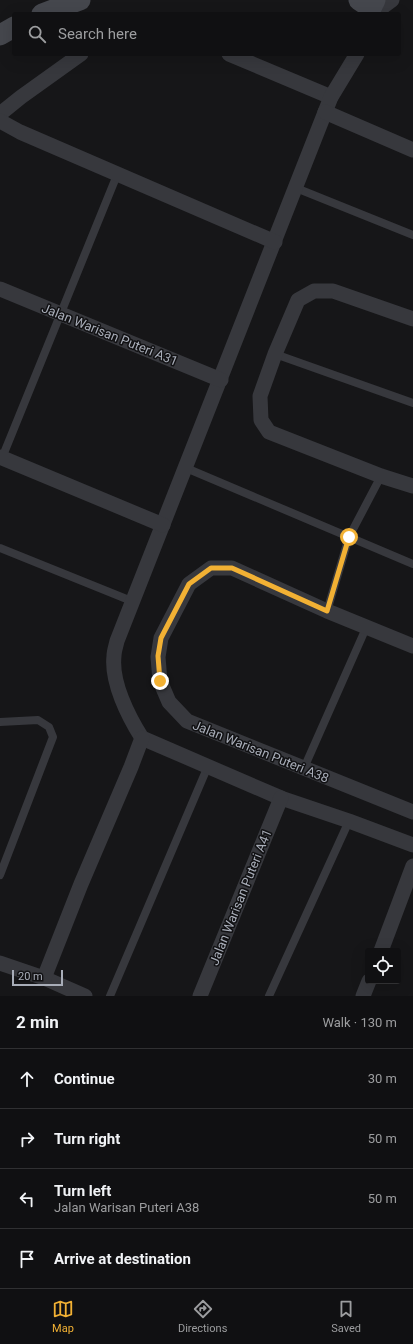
<!DOCTYPE html>
<html lang="en">
<head>
<meta charset="utf-8">
<style>
	:root { --surface:#101012; --page:#1e1e20; --text:#f1f3f6; --muted:#9c9d9f; --line:#303032; --accent:#f2b134 }
	body { margin:0; font-family:Roboto,sans-serif; background:var(--page); color:var(--text) }
	.controls { position:absolute; right:12px; bottom:12px; display:grid; overflow:hidden; border-radius:4px; box-shadow:0 4px 16px #0002 }
	.controls button { width:36px; height:36px; display:grid; place-items:center; padding:0; border:0; border-bottom:1px solid var(--line); background:var(--surface); color:var(--text); font:20px sans-serif }
	.scale { position:absolute; left:12px; bottom:10px; width:51px; box-sizing:border-box; padding-left:4px; border:2px solid #a8adb8; border-top:0; font-size:11px; line-height:14px; white-space:nowrap; color:#a8adb8; -webkit-text-stroke:3px #111113; paint-order:stroke }
	.stop { position:absolute; width:12px; height:12px; margin:-9px; border:3px solid #f2b134; border-radius:50%; background:#fff }
	.stop.end { background:#f2b134; border-color:#fff; box-shadow:0 1px 4px #0008 }
	.list { margin:0; padding:0; list-style:none }
	h2 { display:flex; justify-content:space-between; align-items:center; height:52px; margin:0; padding:0 16px; font-size:17px }
	h2 small { font-size:13px; font-weight:400; color:var(--muted) }
	.list li { display:grid; grid-template-columns:26px 1fr auto; gap:12px; align-items:center; box-sizing:border-box; height:60px; padding:0 16px; border-top:1px solid var(--line) }
	.list b { display:block; font-size:15px; white-space:nowrap }
	.list p { margin:0; font-size:13px; white-space:nowrap; color:var(--muted) }
	.list em { font-size:13px; font-style:normal; color:var(--muted) }
	.icon { flex:none; width:22px; height:22px; fill:none; stroke:currentColor; stroke-width:2; stroke-linecap:round; stroke-linejoin:round }
	.map { position:relative; flex:none; width:413px; height:996px; overflow:hidden }
	.search { position:absolute; background:var(--surface); box-shadow:0 4px 16px #0002; left:12px; right:12px; top:12px; height:44px; display:flex; align-items:center; gap:10px; box-sizing:border-box; padding:0 14px; border-radius:4px; color:var(--muted); font-size:15px }
	.sheet { height:292px; background:var(--surface) }
	nav { display:flex; justify-content:space-around; align-items:center; box-sizing:border-box; height:56px; border-top:1px solid var(--line); background:var(--surface); font-size:11px; color:var(--muted) }
	nav a { display:grid; justify-items:center; gap:2px }
	nav .on { color:var(--accent) }
	.map>svg:first-child { display:block }
	.lines { fill:none; stroke-linecap:round; stroke-linejoin:round }
	.lane { stroke:#37383d; stroke-width:8 }
	.street { stroke:#37383d; stroke-width:15 }
	.secondary { stroke:#45474d; stroke-width:21 }
	.route { stroke:#f2b134; stroke-width:5 }
	.labels { text-anchor:middle; stroke-width:3; stroke-linejoin:round; paint-order:stroke }
	.street-label { font-size:13px; fill:#a8adb8; stroke:#111113 }
</style>
</head>
<body>
<div class="map">
<svg width="413" height="996" viewBox="0 0 413 996">
	<rect width="100%" height="100%" fill="#161618"/>
	<g class="lines">
		<g class="lane">
			<path d="M296 188 413 235"/>
			<path d="M275 354 413 403"/>
			<path d="M2 458 117 175"/>
			<path d="M186 468 413 564"/>
			<path d="M0 548 134 602"/>
			<path d="M327 611 349 537 381 476"/>
			<path d="M0 722 38 720 49 727 53 737 0 875"/>
			<path d="M304 768 366 628"/>
			<path d="M110 996 208 766"/>
			<path d="M269 996 349 821"/>
		</g>
		<g class="street">
			<path d="M373 14 392 0"/>
			<path d="M229 54 331 97"/>
			<path d="M357 54 331 97 117 641C116 646 114 651 114 656 111 682 128 716 142 738L281 798 349 821 413 845"/>
			<path d="M325 112 413 150"/>
			<path d="M0 114 21 97 81 54"/>
			<path d="M0 121 20 132 275 242"/>
			<path d="M0 289 221 380"/>
			<path d="M413 319 333 291H314L298 300 275 354 260 396 261 420 269 432 381 476 413 486"/>
			<path d="M0 457 163 525"/>
			<path d="M413 646 327 611 232 568H211L189 584 161 638 158 657 160 681 169 702 187 721 413 812"/>
			<path d="M381 951 413 866"/>
			<path d="M0 963 44 978 85 996"/>
			<path d="M44 978 81 884 131 767 142 738"/>
			<path d="M200 996 281 798"/>
			<path d="M363 996 369 981"/>
		</g>
		<g class="secondary">
			<path d="M359 0 371 8 375 0"/>
			<path d="M42 14 80 0"/>
			<path d="M0 35 14 27"/>
		</g>
	</g>
	<g class="lines">
		<path class="route" d="M160 681 158 656 161 638 189 584 211 568H232L327 611 349 537"/>
	</g>
	<g class="labels">
		<g class="street-label">
			<text transform="translate(110 334) rotate(22)" y="5">Jalan Warisan Puteri A31</text>
			<text transform="translate(261 751) rotate(22)" y="5">Jalan Warisan Puteri A38</text>
			<text transform="translate(240 897) rotate(-68)" y="5">Jalan Warisan Puteri A41</text>
		</g>
	</g>
</svg>
<div class="controls">
<button><svg class="icon" aria-label="locate" viewBox="0 0 24 24"><circle cx="12" cy="12" r="6"/><path d="M12 2v4M12 18v4M2 12h4M18 12h4"/></svg></button>
</div>
<div class="scale">20 m</div>
<div class="stop" style="left:349px;top:537px"></div>
<div class="stop end" style="left:160px;top:681px"></div>
<div class="search"><svg class="icon" aria-label="search" viewBox="0 0 24 24"><circle cx="10" cy="10" r="6"/><path d="M15 15l6 6"/></svg>Search here</div>
</div>
<section class="sheet">
<h2>2 min<small>Walk · 130 m</small></h2>
<ul class="list">
<li><svg class="icon" aria-label="ahead" viewBox="0 0 24 24"><path d="M12 20V5M6 11l6-6 6 6"/></svg><div><b>Continue</b></div><em>30 m</em></li>
<li><svg class="icon" aria-label="right" viewBox="0 0 24 24"><path d="M7 20v-9h11M14 6l5 5-5 5"/></svg><div><b>Turn right</b></div><em>50 m</em></li>
<li><svg class="icon" aria-label="left" viewBox="0 0 24 24"><path d="M17 20v-9H6M10 6l-5 5 5 5"/></svg><div><b>Turn left</b><p>Jalan Warisan Puteri A38</p></div><em>50 m</em></li>
<li><svg class="icon" aria-label="arrive" viewBox="0 0 24 24"><path d="M6 21V4h12l-3 4 3 4H6"/></svg><div><b>Arrive at destination</b></div></li>
</ul>
</section>
<nav>
<a class="on"><svg class="icon" aria-label="map" viewBox="0 0 24 24"><path d="M3 6l6-2 6 2 6-2v14l-6 2-6-2-6 2zM9 4v14M15 6v14"/></svg>Map</a>
<a><svg class="icon" aria-label="directions" viewBox="0 0 24 24"><path d="M12 3l9 9-9 9-9-9zM9 14v-3h6M13 9l2 2-2 2"/></svg>Directions</a>
<a><svg class="icon" aria-label="saved" viewBox="0 0 24 24"><path d="M7 4h10v16l-5-4-5 4z"/></svg>Saved</a>
</nav>
</body>
</html>
